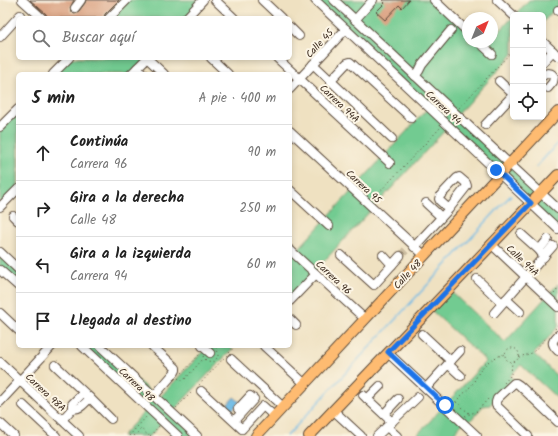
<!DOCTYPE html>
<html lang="es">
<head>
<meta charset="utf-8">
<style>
	:root { --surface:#fff; --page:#f2f2f2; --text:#222; --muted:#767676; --line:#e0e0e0 }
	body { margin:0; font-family:Kalam,sans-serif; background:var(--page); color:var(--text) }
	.controls { position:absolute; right:12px; top:12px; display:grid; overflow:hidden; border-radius:6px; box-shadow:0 2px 6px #0003 }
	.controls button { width:36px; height:36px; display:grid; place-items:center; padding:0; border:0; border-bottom:1px solid var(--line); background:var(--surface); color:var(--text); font:20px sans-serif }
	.compass { position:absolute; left:462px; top:12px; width:36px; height:36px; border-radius:50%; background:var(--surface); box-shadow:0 2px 6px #0003; rotate:43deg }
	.stop { position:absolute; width:12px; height:12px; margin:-9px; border:3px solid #1a73e8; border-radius:50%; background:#fff }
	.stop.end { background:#1a73e8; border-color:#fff; box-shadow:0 1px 4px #0008 }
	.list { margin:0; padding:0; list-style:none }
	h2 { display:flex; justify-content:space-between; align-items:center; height:52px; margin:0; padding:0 16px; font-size:17px }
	h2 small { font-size:13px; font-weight:400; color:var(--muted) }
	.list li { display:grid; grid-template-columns:26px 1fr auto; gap:12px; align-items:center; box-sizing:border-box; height:56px; padding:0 16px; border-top:1px solid var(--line) }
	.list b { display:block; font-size:15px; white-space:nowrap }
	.list p { margin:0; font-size:13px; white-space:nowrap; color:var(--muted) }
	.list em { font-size:13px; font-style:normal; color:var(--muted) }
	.icon { flex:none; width:22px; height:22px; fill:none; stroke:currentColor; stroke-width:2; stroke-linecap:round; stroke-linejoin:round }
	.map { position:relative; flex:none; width:558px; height:436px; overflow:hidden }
	.search { position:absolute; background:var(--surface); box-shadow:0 2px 6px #0003; left:16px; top:16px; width:276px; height:44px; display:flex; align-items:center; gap:10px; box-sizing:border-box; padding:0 14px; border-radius:6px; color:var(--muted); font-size:15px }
	.panel { position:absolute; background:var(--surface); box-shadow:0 2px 6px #0003; left:16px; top:72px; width:276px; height:276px; border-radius:6px }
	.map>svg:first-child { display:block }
	.green { fill:#72cb91; stroke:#567a58 }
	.water { fill:#6bbae6; stroke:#537282 }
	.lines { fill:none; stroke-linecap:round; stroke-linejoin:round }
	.stream { stroke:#6bbae6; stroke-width:1.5 }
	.building { fill:#d79977 }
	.minor-tunnel { stroke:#cbbca0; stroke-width:8; stroke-dasharray:8 4; stroke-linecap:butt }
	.minor-casing { stroke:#564536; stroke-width:10 }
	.major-casing { stroke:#564536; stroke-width:12 }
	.path { stroke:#564536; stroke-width:1; stroke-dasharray:1 3; stroke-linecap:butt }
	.minor { stroke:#fff; stroke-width:8 }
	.major { stroke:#febb71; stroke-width:10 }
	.route { stroke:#1a73e8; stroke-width:5 }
	.labels { text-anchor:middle; stroke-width:4; stroke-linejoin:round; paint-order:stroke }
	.street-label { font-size:10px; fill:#3b2a1e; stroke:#fcf5e5 }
</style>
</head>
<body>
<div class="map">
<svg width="558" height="436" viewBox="0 0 558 436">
	<rect width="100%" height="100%" fill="#fcf5e5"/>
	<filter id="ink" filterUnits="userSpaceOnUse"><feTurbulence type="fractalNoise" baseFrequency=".025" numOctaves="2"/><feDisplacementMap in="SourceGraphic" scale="8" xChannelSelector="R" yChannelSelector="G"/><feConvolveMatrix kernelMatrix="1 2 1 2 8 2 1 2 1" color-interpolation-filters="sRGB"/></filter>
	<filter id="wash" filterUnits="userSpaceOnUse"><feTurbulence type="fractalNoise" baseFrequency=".012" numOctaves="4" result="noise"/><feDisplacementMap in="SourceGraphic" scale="16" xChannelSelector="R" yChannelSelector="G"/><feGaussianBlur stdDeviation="0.9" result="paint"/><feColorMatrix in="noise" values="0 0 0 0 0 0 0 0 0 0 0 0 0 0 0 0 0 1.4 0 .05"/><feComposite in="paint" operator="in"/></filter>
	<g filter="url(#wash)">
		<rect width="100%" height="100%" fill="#efe1c1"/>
		<g class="green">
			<path d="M127 0H203L186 18H109Z"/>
			<path d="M315 0H434L468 32V42H479L485 47 490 42H492V39L513 17V54L457 115 558 209V229L449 126 314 272 290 301V258L429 107Z"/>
			<path d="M529 0H558V6L543 22V15H515Z"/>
			<path d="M69 58H147L131 74H53Z"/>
			<path d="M18 109V189L0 210V127Z"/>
			<path d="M0 249 18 269V286L0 270Z"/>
			<path d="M558 284V327L534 354 558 377V399L521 365 510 376 513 379 490 405 483 406 470 421 463 423 451 436H416L486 361 430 309 448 289 505 342Z"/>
			<path d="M82 346H100L158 399 208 346H235L172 412 197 436H178L163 422 150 436H122L148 408Z"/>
		</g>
		<path class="water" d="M234 397 240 402 232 410 227 405Z"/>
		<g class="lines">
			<g class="stream">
				<path d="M536 167 558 143"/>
				<path d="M287 436 511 195"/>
			</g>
		</g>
		<g id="blocks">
			<g class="building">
				<path d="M30 0H74L70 8 71 12 75 13 79 11 85 3 86 0H119L105 14 104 18H47L46 14Z"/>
				<path d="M382 0H409L402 8 399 5 385 20 376 12 385 3Z"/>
			</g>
		</g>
	</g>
	<g filter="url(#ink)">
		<use href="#blocks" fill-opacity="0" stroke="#564536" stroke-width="1"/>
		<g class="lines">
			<path class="minor-tunnel" d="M400 256 406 250"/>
			<defs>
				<g id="minor">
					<path d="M22 0 42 18"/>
					<path d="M215 0 234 18"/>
					<path d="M262 0 281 18"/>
					<path d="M315 0 558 229"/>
					<path d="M334 0 558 209"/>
					<path d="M434 0 468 32"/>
					<path d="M497 0 513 15"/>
					<path d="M75 8 81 0"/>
					<path d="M558 10V11"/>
					<path d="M109 18 127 0"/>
					<path d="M186 18 203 0"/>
					<path d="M355 20 373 0"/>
					<path d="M290 27 299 36"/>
					<path d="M0 37 20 15"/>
					<path d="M479 42 492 54"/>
					<path d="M543 42 558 56"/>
					<path d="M147 58 164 74"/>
					<path d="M211 58 228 74"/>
					<path d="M277 58 390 163"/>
					<path d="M543 62 553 51"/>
					<path d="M313 64 392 139"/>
					<path d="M137 68 144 74"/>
					<path d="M53 74 69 58"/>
					<path d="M131 74 147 58"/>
					<path d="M415 76 419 71 422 65 451 30"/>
					<path d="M543 76C547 72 552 72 554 77L553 82 548 88"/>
					<path d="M330 81 347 63 350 62 411 118"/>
					<path d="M499 81 513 94"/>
					<path d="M290 89 346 29"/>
					<path d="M485 125 513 95"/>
					<path d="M0 127 18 109"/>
					<path d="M290 131 424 255"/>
					<path d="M290 190 329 226"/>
					<path d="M426 203 441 217"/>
					<path d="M0 207 18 189"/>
					<path d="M13 216 18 221"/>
					<path d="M521 234 539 250 544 257"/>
					<path d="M491 244 558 307"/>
					<path d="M414 247 449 209 467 186 466 183 459 177 457 178 440 196 439 199 440 201 449 209"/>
					<path d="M290 250 365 319"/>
					<path d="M539 250 548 239"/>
					<path d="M0 252 18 269"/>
					<path d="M341 255 374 285 400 256"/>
					<path d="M383 255 392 265"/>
					<path d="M0 270 18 286"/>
					<path d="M477 279 502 303"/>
					<path d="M506 299 520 312"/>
					<path d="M290 301 316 274"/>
					<path d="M0 313 18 330"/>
					<path d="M494 313 553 246"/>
					<path d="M290 319 296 325"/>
					<path d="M422 334 451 361"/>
					<path d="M558 335C551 342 551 344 558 351"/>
					<path d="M82 346 178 436"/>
					<path d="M100 346 197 436"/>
					<path d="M152 346 176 368V370L175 372 154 396"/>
					<path d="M202 346 210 353"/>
					<path d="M264 346 304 383"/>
					<path d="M388 353 477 436"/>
					<path d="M231 359 283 407"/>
					<path d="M0 362 79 436"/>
					<path d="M448 364 461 376"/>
					<path d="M55 365 90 398 111 419"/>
					<path d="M426 388 460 351"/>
					<path d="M201 391 242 429 263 406 274 416"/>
					<path d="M363 395 392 422"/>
					<path d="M367 399 380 386"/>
					<path d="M0 402 52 346"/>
					<path d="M23 405 56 436"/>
					<path d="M72 409V404L81 395"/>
					<path d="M333 410 361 436"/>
					<path d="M384 414 398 399"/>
					<path d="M62 420 72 409C80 410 85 403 90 398"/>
					<path d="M234 421 254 399 250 396 238 409"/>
					<path d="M0 423 14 436"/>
					<path d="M387 427 397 436"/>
					<path d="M377 436 418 397"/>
					<path d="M528 436 496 405V402L497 399 514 383H516L519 385 558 422"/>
				</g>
				<g id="major">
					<path d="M256 436 558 112"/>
					<path d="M309 436 558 175"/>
				</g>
			</defs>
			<use href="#minor" class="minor-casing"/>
			<use href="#major" class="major-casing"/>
			<g class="path">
				<path d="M459 108 513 50"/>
				<path d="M373 199 441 127"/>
				<path d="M554 294 558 289"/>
				<path d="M555 329 558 325"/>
				<circle cx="512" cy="355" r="7"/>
				<path d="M229 353 235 346"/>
				<path d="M203 356C205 361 209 362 214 361L218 357C218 352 218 348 213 346"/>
				<path d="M519 357 532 353 547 337"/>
				<path d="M182 373 201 353"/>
				<path d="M178 378 181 380H184L203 359"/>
				<path d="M504 383 511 375 512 362"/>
				<path d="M199 385 224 358"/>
				<path d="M456 402 470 414"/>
				<path d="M453 405C458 398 465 393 470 387 475 381 476 376 480 371 485 362 496 356 506 354"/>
				<path d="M176 408 194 390"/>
				<path d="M465 416 477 411 489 398"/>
				<path d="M129 436 147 416"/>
				<path d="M134 436 141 429 149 436"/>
				<path d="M150 436 159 426"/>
			</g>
			<use href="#minor" class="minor"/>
			<use href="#major" class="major"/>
		</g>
	</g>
	<g class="lines" filter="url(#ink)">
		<path class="route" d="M445 405 388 352 531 203 496 170"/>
	</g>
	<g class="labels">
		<g class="street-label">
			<text transform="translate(319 43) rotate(-47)" y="4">Calle 45</text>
			<text transform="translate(340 103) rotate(43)" y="4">Carrera 94A</text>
			<text transform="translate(444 107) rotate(43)" y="4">Carrera 94</text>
			<text transform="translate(364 186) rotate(43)" y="4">Carrera 95</text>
			<text transform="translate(523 260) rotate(43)" y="4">Calle 94A</text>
			<text transform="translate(407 274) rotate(-47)" y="4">Calle 48</text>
			<text transform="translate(334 277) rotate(43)" y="4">Carrera 96</text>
			<text transform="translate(137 384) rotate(43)" y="4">Carrera 98</text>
			<text transform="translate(46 392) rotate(43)" y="4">Carrera 98A</text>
		</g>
	</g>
</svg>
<div class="controls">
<button>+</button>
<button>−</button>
<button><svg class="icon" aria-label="locate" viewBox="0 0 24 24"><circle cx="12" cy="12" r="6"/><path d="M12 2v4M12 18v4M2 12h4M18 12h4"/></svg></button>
</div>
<svg class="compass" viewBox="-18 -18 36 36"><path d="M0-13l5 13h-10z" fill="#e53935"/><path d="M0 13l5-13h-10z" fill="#767676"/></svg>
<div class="stop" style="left:445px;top:405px"></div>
<div class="stop end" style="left:496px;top:170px"></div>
<div class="search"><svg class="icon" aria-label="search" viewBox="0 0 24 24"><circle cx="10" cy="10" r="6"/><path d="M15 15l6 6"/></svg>Buscar aquí</div>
<section class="panel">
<h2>5 min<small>A pie · 400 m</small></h2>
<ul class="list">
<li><svg class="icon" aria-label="ahead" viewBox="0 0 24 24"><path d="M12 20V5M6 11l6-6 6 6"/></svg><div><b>Continúa</b><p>Carrera 96</p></div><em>90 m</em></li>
<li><svg class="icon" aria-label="right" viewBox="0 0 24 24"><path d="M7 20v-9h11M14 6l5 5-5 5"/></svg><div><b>Gira a la derecha</b><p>Calle 48</p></div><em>250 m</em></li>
<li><svg class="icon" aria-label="left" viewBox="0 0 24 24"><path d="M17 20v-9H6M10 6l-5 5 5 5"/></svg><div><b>Gira a la izquierda</b><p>Carrera 94</p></div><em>60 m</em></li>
<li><svg class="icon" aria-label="arrive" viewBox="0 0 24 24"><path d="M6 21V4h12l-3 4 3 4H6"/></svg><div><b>Llegada al destino</b></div></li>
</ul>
</section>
</div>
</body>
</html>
